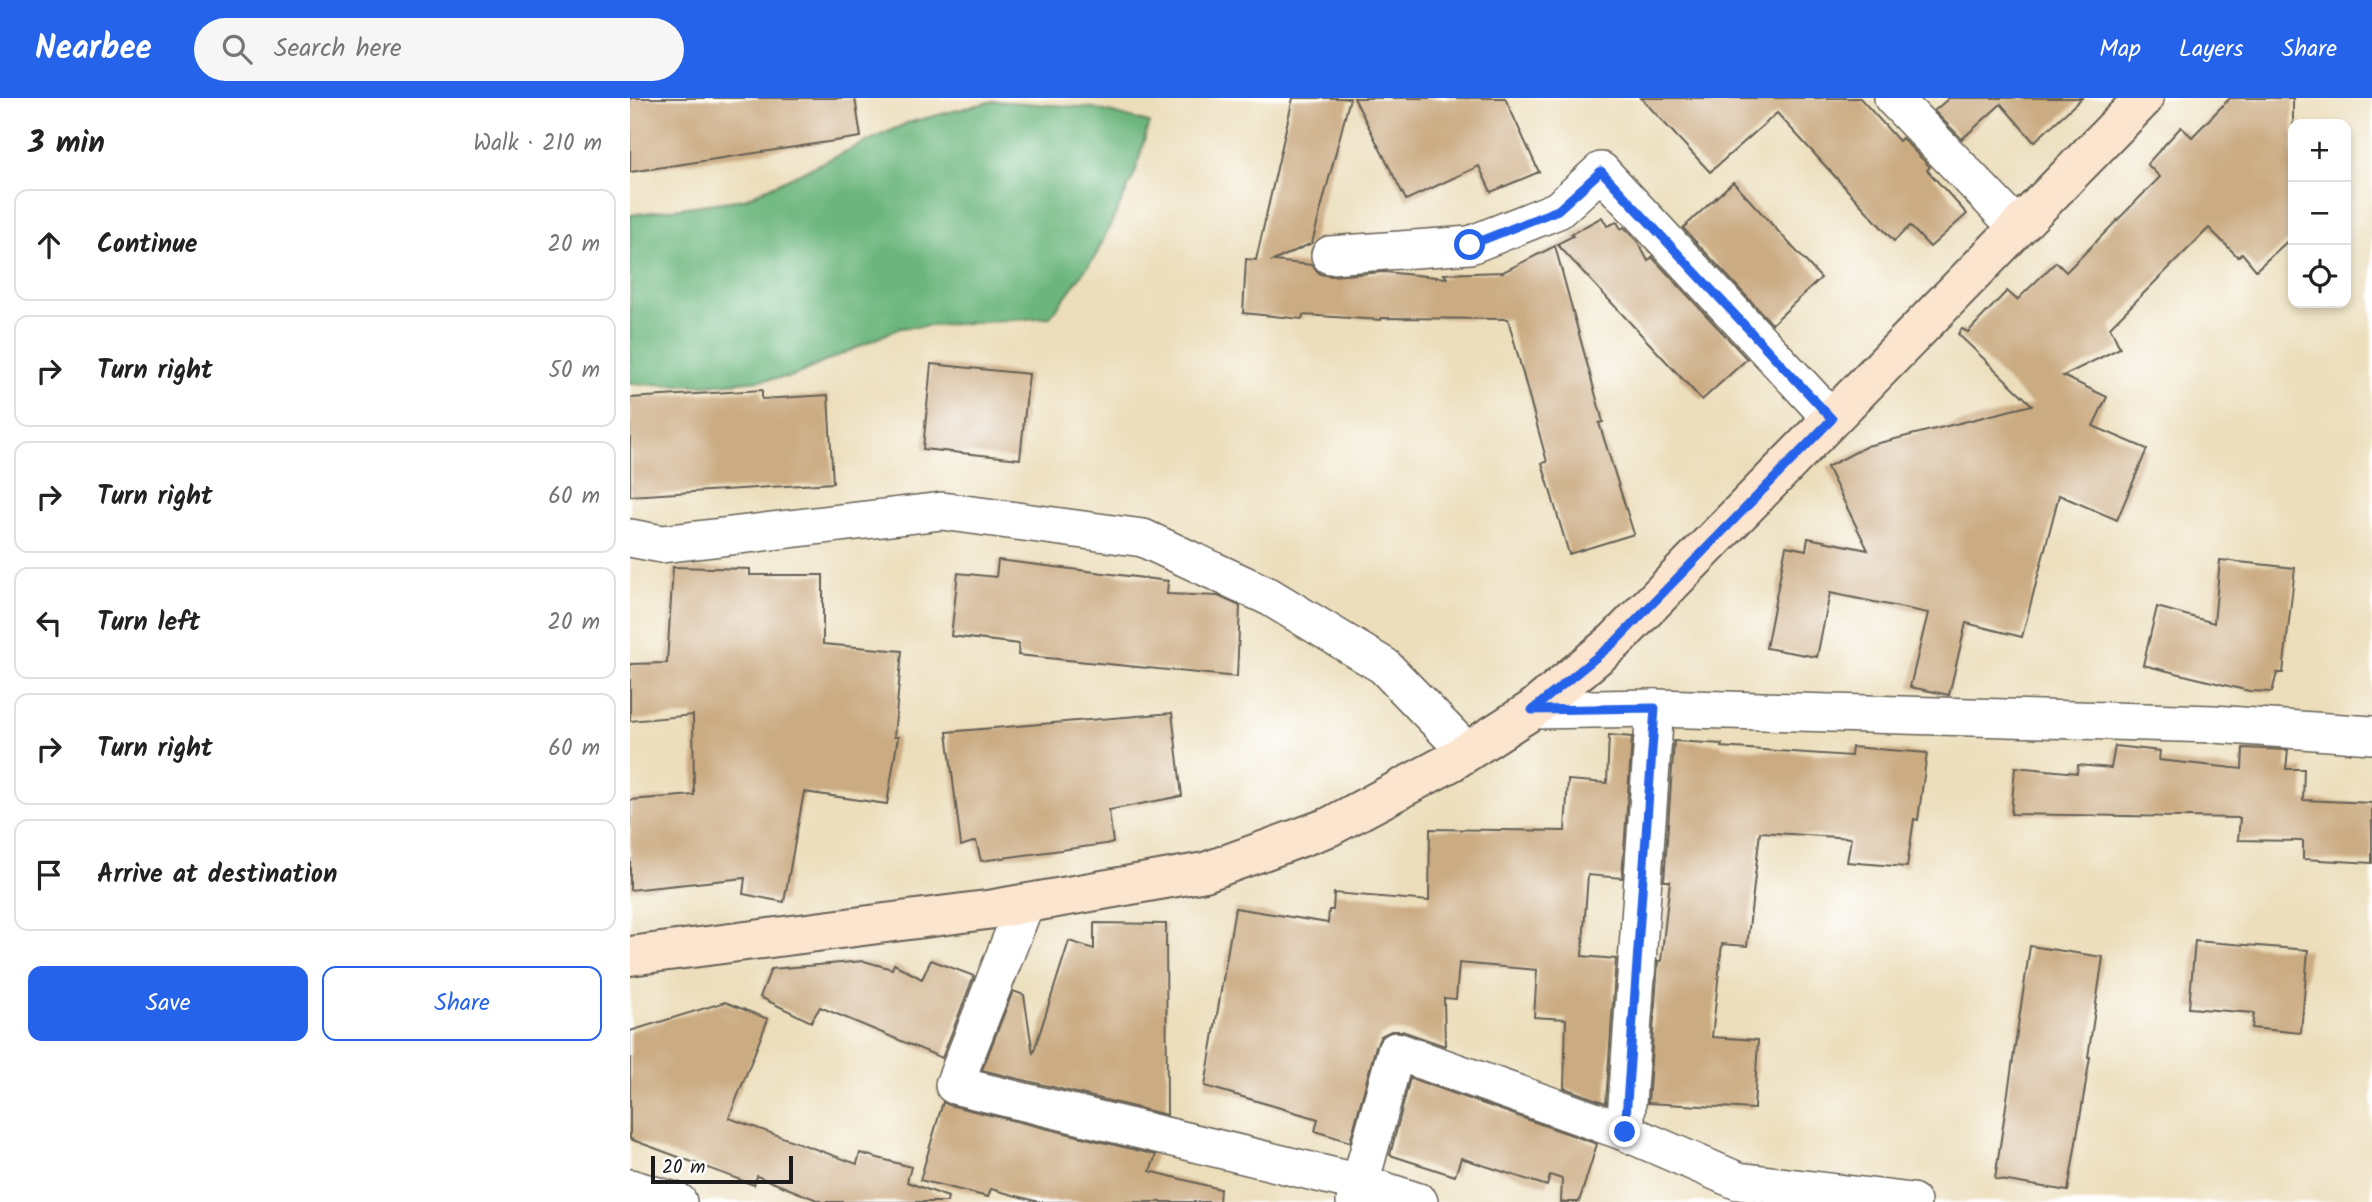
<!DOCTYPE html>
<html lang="en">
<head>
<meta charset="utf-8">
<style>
	:root { --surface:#fff; --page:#f6f6f6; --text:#222; --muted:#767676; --line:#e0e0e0; --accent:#2563eb }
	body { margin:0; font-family:Kalam,sans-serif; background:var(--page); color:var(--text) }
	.controls { position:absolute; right:21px; top:21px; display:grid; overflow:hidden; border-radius:14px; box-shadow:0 4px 10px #0003 }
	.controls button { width:63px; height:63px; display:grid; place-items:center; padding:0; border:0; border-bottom:2px solid var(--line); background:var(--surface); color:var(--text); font:35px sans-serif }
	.scale { position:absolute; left:21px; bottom:18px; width:142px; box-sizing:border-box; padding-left:7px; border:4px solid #1c1c1c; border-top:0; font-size:19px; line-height:24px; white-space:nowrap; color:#1c1c1c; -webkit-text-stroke:5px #fff; paint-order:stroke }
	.stop { position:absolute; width:21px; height:21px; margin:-16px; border:5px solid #2563eb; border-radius:50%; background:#fff }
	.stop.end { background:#2563eb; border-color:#fff; box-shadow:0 2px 7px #0008 }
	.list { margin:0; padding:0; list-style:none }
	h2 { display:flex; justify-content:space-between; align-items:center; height:91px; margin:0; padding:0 28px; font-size:30px }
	h2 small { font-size:23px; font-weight:400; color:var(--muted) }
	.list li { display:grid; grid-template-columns:46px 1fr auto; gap:21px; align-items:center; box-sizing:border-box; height:112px; margin:0 14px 14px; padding:0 14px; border:2px solid var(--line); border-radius:14px }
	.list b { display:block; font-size:26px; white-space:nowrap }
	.list em { font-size:23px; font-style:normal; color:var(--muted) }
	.actions { display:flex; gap:14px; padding:21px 28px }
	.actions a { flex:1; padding:16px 0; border:2px solid var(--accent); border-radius:14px; text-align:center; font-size:24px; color:var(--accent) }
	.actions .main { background:var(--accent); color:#fff }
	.icon { flex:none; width:38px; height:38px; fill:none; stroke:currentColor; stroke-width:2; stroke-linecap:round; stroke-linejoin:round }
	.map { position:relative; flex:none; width:1742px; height:1104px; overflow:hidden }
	header { display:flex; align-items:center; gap:42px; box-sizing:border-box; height:98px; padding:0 35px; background:var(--accent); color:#fff }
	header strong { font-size:33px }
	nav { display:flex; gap:38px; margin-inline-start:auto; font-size:24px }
	.search { width:490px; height:63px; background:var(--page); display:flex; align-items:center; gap:18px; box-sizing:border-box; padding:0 24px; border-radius:38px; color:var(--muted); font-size:26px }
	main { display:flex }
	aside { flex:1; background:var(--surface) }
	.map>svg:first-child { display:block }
	.forest { fill:#6cb67d; stroke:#44694c; stroke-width:2 }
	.building { fill:#cbab82 }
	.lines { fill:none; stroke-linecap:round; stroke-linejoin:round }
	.street-casing { stroke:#656054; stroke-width:40 }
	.secondary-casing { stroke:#656054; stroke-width:42 }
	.street { stroke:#fff; stroke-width:37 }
	.secondary { stroke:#fce5cf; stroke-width:38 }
	.route { stroke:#2563eb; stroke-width:9 }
</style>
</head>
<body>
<header>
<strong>Nearbee</strong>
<div class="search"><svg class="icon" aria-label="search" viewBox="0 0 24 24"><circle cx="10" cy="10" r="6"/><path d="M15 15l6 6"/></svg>Search here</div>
<nav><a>Map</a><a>Layers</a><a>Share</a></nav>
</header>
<main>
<aside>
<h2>3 min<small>Walk · 210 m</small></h2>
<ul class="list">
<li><svg class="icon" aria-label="ahead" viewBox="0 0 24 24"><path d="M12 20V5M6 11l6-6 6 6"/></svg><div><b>Continue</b></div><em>20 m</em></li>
<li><svg class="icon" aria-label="right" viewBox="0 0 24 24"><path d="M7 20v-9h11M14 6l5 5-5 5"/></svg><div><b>Turn right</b></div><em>50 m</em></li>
<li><svg class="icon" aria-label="right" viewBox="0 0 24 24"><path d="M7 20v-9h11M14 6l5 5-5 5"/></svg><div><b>Turn right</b></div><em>60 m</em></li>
<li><svg class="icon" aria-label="left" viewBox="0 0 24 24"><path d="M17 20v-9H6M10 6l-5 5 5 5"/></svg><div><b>Turn left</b></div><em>20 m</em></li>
<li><svg class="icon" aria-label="right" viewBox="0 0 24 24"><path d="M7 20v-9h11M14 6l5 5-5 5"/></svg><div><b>Turn right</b></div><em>60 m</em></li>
<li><svg class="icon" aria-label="arrive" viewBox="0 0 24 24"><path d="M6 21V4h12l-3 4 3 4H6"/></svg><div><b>Arrive at destination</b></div></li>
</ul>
<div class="actions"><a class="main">Save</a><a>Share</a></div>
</aside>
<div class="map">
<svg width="1742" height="1104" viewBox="0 0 1742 1104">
	<rect width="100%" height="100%" fill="#fff"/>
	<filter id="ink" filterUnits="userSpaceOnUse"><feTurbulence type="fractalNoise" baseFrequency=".0143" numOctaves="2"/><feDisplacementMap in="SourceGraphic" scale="14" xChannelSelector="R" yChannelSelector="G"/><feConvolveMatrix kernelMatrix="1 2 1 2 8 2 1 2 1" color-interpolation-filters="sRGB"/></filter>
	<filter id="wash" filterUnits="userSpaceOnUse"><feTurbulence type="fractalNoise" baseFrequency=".00686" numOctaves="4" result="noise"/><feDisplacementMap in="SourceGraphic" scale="28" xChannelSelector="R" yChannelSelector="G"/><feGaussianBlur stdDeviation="1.57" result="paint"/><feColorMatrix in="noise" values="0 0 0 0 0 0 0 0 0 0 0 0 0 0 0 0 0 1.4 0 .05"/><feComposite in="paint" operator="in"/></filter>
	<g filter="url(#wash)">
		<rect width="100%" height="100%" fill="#ecdebb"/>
		<path class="forest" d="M363 3 464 10 519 25 505 75 466 157 420 219 270 230 161 279 77 287 0 286V117L114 101 277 25Z"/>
		<g id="blocks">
			<g class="building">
				<path d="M0 0H225L231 39 0 74Z"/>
				<path d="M663 0H720L682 145 643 163 682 167 690 176 701 178 754 174 817 180 814 176 873 174 925 148 973 324 969 325 1004 436 939 456 912 365 917 364 878 221 751 220V222L673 217 672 221 613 215 616 161 626 162Z"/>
				<path d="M724 0H875L909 74 861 94 849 68 776 102Z"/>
				<path d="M1011 0H1230L1269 43 1272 40 1300 69 1297 72 1337 116 1300 149 1280 128 1264 143 1147 15 1080 74Z"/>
				<path d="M1319 0H1452L1404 44 1371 6 1332 41 1304 13Z"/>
				<path d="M1600 0H1663V138L1626 172 1612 155 1608 159 1579 130 1480 229 1490 250 1433 278 1477 299 1463 328 1517 351 1487 422 1429 397 1392 539 1336 525 1319 597 1280 589 1298 515 1200 495 1187 559 1136 550 1156 448 1176 452 1178 440 1238 452 1197 369 1237 348 1402 307 1328 236 1332 231 1338 234 1377 193 1387 202 1426 164 1436 174 1530 79 1517 66 1551 29 1562 39Z"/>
				<path d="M1103 84 1191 180 1142 226 1053 130Z"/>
				<path d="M972 119 977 128 987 124 991 131 994 129 1008 144 1018 163 1022 159 1117 261 1072 302 927 146 943 138 941 136Z"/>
				<path d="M301 266 399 276 390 361 293 351Z"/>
				<path d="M132 292V301L198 297 203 385 0 398V300Z"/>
				<path d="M368 462 538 483 537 496 588 498 610 508 607 579 388 557 389 546 321 538 328 475 366 479Z"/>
				<path d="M1590 462 1665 470 1653 575H1647L1642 594 1619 593 1513 567 1527 509 1584 525Z"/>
				<path d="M43 469 120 471V477H193V546L272 553 264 639H268L257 706 174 694 154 804 113 796 115 780 0 792V702L64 697 63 617 0 623V566L37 565Z"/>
				<path d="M542 615 552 698 479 712 483 745 351 763 346 743 331 748 317 634Z"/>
				<path d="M979 637 1002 639 992 780 958 777 952 858 986 861 976 1005 934 990 936 921 904 919 907 872 829 865 826 901 814 900 815 948 772 933H761L751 938 746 948 720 1044 685 1033 688 1021 575 988 605 810 698 825 699 812H703L704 795 799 803 800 731 935 733 938 682 977 685Z"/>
				<path d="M1044 643 1092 646 1091 649 1221 658 1222 649 1297 655 1288 722 1284 721 1277 769 1217 764 1221 740 1130 734 1117 848 1092 846 1082 939 1128 942 1124 1011 1018 1005 1028 863H1031L1040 783H1034Z"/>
				<path d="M1485 648 1530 653 1529 662 1612 671 1613 650 1658 652 1656 671H1674L1673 702 1742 705V765L1673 761V743L1608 742 1610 720 1381 716 1385 669 1447 675 1448 667 1481 670Z"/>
				<path d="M464 825 536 826 537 1017 352 972 383 893 394 897 403 956 439 843 464 851Z"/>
				<path d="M1565 843 1678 852 1671 935 1622 930 1624 915 1559 910Z"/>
				<path d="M1400 848 1473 859 1458 959H1460L1438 1093 1365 1081Z"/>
				<path d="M301 862 344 878 312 960 190 909 181 924 130 899 141 871 234 863 262 871 264 866 292 881Z"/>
				<path d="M95 904 138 921 99 1020 227 1066 230 1055 281 1069 277 1084 318 1099 317 1104H192L127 1078 124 1087 0 1041V933Z"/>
				<path d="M780 980 967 1046 949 1104H931L932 1081 920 1077 917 1088 831 1060 825 1078 760 1057Z"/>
				<path d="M313 1004 319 1007 526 1057 520 1073 590 1091 589 1104H409L361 1091 358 1099 290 1082Z"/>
			</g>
		</g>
	</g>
	<g filter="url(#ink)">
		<use href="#blocks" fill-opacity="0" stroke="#656054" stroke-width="2"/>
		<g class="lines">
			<defs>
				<g id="street">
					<path d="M1263 0 1388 130"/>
					<path d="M700 157 840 147 928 112 971 73 1202 321"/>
					<path d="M0 440 32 446 312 413 513 440 640 499 754 568 837 654"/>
					<path d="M902 612 1025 610 1584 626 1742 637"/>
					<path d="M395 806 324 987 730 1085 789 1104"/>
					<path d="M995 1034 1025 610"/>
					<path d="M0 1090 48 1104"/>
					<path d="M725 1104 766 953 995 1034 1108 1083 1282 1104"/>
				</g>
				<path id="secondary" d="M0 858 364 811 575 774 699 729 821 664 902 612 985 543 1514 0"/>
			</defs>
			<use href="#street" class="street-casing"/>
			<use href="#secondary" class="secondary-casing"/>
			<use href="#street" class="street"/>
			<use href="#secondary" class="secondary"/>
		</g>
	</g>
	<g class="lines" filter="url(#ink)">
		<path class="route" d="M840 147 928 112 971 73 1202 321 985 544 902 612 1025 610 995 1034"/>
	</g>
</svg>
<div class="controls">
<button>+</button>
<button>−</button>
<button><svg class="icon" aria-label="locate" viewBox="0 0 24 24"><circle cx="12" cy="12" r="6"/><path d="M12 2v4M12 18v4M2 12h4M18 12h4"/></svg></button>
</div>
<div class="scale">20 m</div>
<div class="stop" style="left:840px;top:147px"></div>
<div class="stop end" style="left:995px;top:1034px"></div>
</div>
</main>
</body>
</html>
